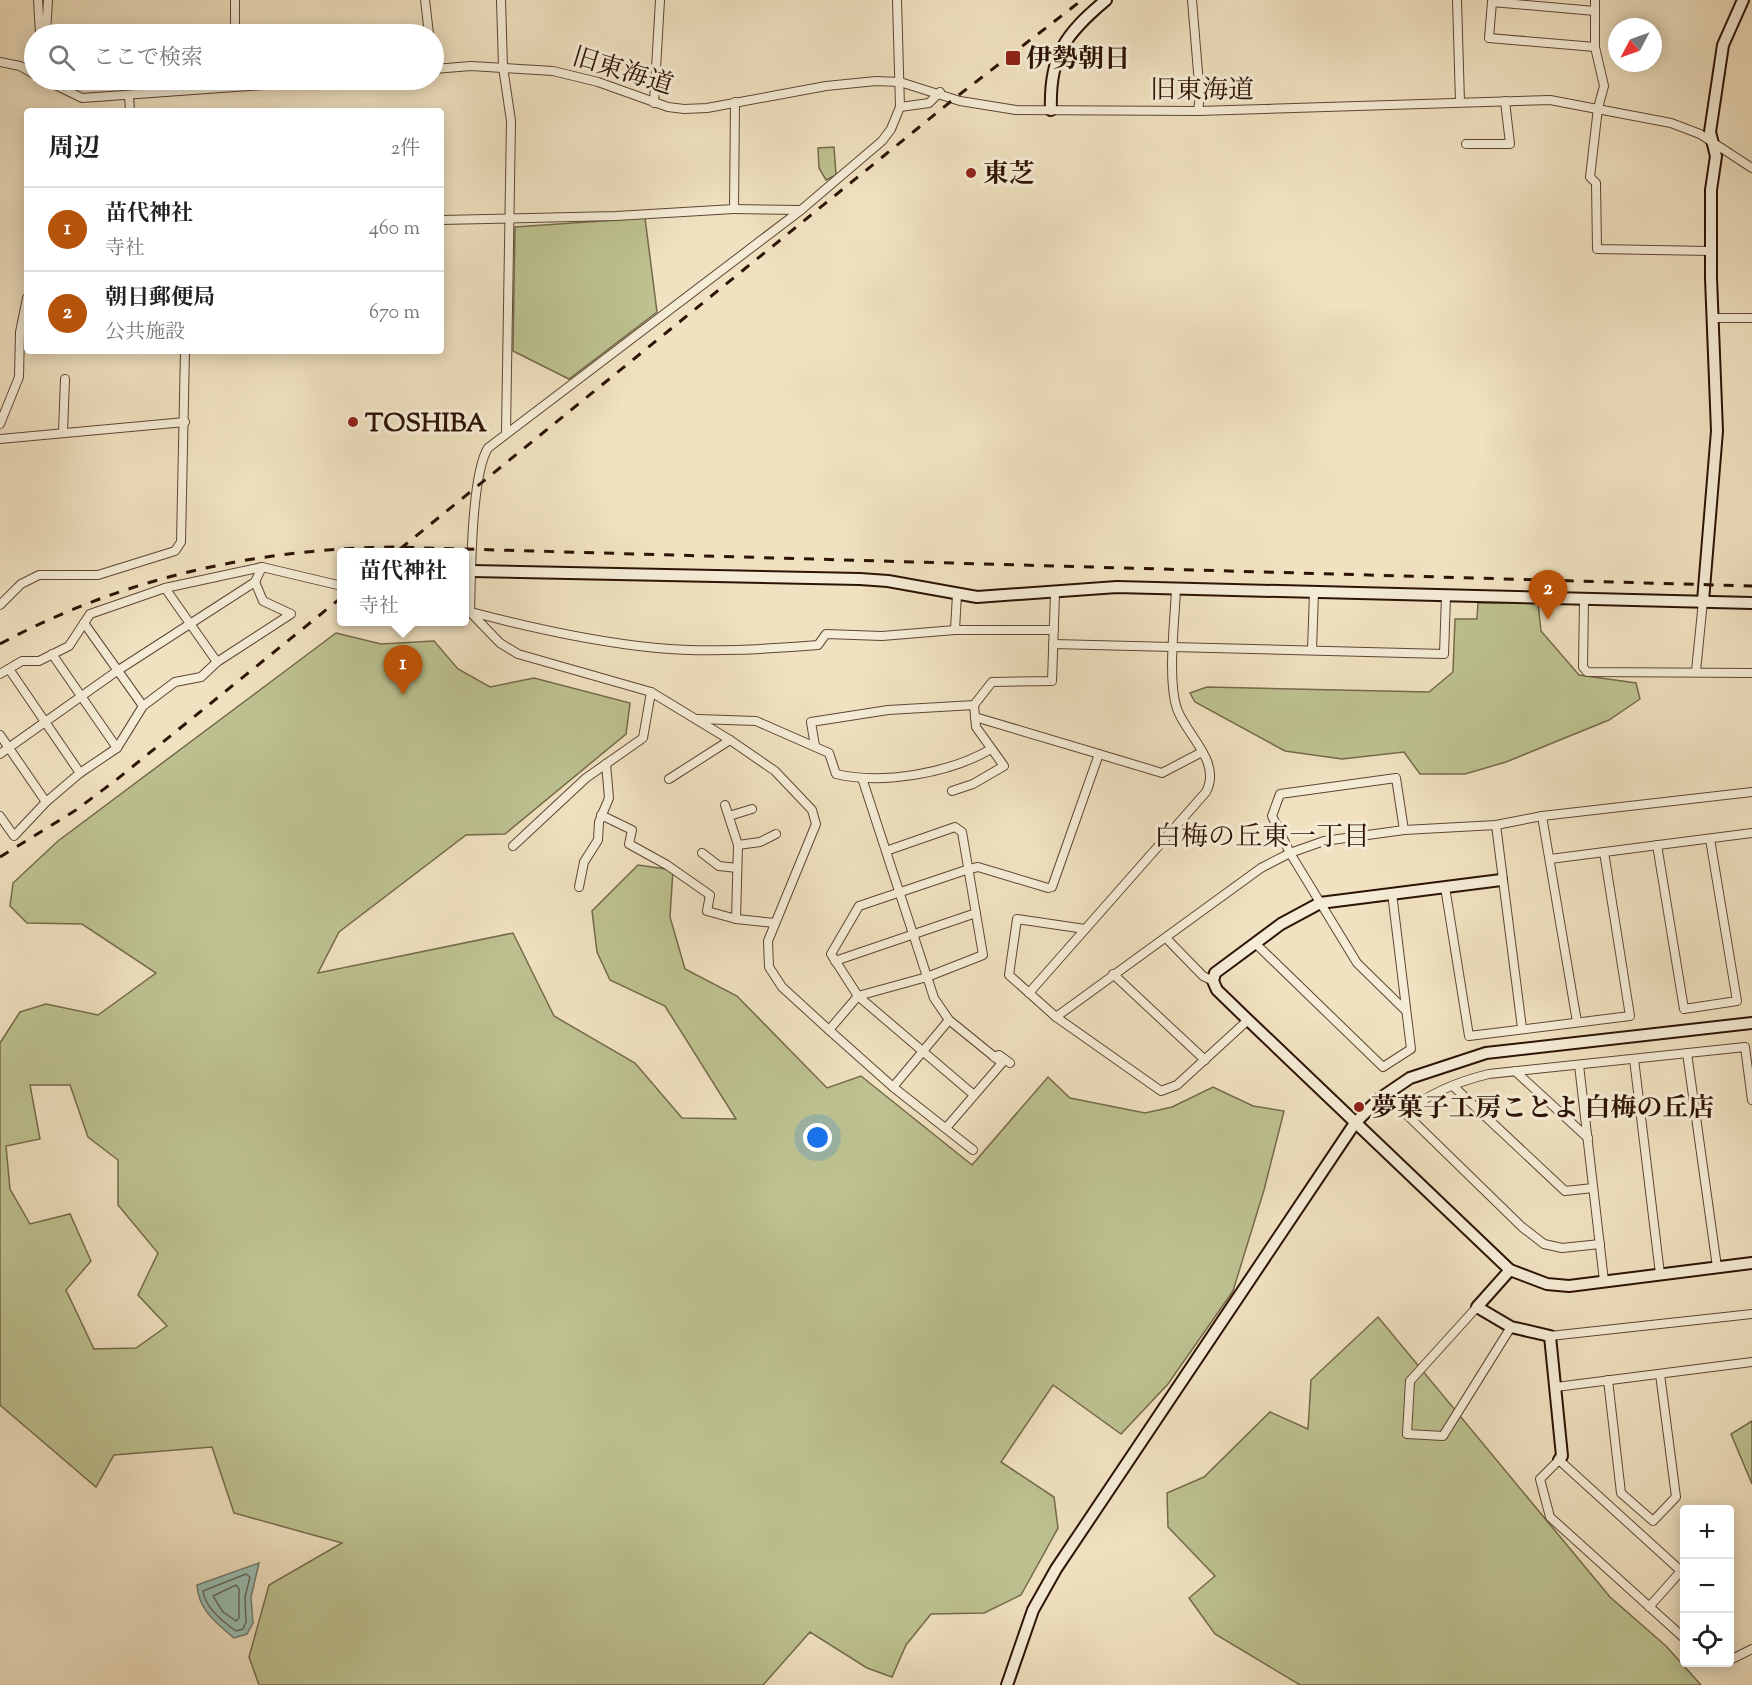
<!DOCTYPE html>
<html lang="ja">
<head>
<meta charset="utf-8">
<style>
	:root { --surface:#fff; --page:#f6f6f6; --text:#222; --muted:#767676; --line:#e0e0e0; --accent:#b45309 }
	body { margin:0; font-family:"Sorts Mill Goudy","Noto Serif JP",serif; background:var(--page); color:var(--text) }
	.controls { position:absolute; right:18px; bottom:18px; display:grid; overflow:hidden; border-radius:6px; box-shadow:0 3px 15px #0003 }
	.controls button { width:54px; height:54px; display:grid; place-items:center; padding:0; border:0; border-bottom:2px solid var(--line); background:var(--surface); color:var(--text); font:30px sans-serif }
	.compass { position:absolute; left:1608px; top:18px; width:54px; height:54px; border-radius:50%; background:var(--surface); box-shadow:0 3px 15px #0003; rotate:229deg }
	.you { position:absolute; left:818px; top:1138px; width:21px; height:21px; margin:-15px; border:4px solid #fff; border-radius:50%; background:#1a73e8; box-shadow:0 0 0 9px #1a73e833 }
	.badge { display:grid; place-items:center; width:39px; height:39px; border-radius:50%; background:var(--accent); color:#fff; font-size:20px; font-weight:700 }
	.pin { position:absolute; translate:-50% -50px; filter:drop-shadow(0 2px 3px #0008) }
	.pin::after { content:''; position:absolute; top:32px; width:21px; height:18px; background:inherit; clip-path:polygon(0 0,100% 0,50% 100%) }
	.popup { position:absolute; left:337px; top:548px; width:132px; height:78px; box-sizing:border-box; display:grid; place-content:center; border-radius:6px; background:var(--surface); filter:drop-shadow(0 2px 4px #0005); font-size:20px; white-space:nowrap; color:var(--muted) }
	.popup b { font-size:22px; color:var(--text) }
	.popup::after { content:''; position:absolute; left:50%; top:100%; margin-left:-12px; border:12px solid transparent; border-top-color:var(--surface) }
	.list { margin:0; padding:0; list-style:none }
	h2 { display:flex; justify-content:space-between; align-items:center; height:78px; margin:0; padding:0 24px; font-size:26px }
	h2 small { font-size:20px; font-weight:400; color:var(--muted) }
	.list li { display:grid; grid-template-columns:39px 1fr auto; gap:18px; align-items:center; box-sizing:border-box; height:84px; padding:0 24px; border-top:2px solid var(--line) }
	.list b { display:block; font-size:22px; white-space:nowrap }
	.list p { margin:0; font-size:20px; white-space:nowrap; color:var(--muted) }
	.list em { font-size:20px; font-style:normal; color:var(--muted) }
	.icon { flex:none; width:33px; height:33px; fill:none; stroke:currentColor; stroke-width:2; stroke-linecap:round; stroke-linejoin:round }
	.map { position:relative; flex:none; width:1752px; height:1685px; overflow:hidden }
	.search { position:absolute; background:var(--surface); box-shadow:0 3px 15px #0003; left:24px; top:24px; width:420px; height:66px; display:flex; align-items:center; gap:15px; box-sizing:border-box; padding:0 21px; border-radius:33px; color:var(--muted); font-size:22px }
	.panel { position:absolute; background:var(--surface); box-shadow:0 3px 15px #0003; left:24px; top:108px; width:420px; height:246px; border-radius:6px }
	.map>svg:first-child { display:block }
	.green { fill:#bdc290; stroke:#756a4a; stroke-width:1.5; fill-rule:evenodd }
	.water { fill:#9abeb3; stroke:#6e7a6d; stroke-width:1.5 }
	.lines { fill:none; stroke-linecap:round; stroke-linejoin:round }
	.shore { stroke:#64685c; stroke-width:1.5 }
	.street-casing { stroke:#5e4634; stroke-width:10 }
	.secondary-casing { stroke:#2d1305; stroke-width:14 }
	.street { stroke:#f5ecd6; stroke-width:8 }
	.secondary { stroke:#f5ecd6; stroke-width:10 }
	.rail { stroke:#2d1305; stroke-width:3; stroke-dasharray:10 10; stroke-linecap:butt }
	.poi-dot { fill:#8f2418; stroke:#f5ecd6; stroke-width:2 }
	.labels { text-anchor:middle; stroke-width:6; stroke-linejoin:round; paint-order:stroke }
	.poi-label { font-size:26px; font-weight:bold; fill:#2d1305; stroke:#f5ecd6; text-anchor:start }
	.street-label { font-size:26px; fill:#2d1305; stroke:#f5ecd6 }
	.neighbourhood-label { font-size:27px; fill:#2d1305; stroke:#f5ecd6 }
</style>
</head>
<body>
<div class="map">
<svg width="1752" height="1685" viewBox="0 0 1752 1685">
	<rect width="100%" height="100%" fill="#f0e1c0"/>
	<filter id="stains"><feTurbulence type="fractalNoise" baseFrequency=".00333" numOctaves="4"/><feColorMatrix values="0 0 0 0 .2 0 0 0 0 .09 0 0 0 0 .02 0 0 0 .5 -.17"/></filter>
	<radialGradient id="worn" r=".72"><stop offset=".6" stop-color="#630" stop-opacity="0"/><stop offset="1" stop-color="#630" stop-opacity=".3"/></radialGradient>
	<g class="green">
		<path d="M834 147 836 175 826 180 819 168 818 148Z"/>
		<path d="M645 218 657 312 569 379 513 351 515 227Z"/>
		<path d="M1478 603H1538L1541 631 1579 675 1636 683 1640 699 1609 720 1506 762 1465 774H1420L1404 752 1342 759 1285 751 1195 702 1190 693 1207 687 1429 692 1453 672 1455 619H1477Z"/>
		<path d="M336 633 381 644 434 641 458 669 490 687 534 678 630 703 626 734 505 834 466 835 339 932 318 973 513 933 554 1016 635 1063 682 1118 736 1119 665 1006 610 980 597 952 592 911 638 865 673 870 670 917 685 969 737 996 827 1088 861 1076 972 1165 1048 1077 1070 1098 1145 1113 1172 1107 1213 1087 1253 1106 1284 1111 1264 1190 1233 1291 1168 1384 1121 1434 1053 1385 1001 1462 1054 1497 1058 1528 1021 1595 984 1613 931 1614 906 1645 892 1677 867 1668 810 1632 763 1685H259L249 1657 269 1585 342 1543 234 1513 212 1447 114 1455 96 1487 0 1405V1043L20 1012 46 1004 98 1015 156 973 82 924 27 923 10 906 13 883 58 841ZM30 1085H70L88 1137 118 1160V1205L158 1253 138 1295 167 1326 136 1348 94 1349 66 1290 91 1261 70 1214 30 1224 10 1189 6 1146 40 1139Z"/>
		<path d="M1378 1317 1610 1597 1666 1646 1701 1685H1300L1215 1634 1189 1598 1215 1576 1168 1527 1167 1493 1204 1477 1270 1412 1308 1429 1311 1380Z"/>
		<path d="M1752 1421V1484L1731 1434Z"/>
	</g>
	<path class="water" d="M259 1563 251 1597 253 1623 247 1634 234 1638C216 1623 198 1609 197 1585Z"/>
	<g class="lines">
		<g class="shore">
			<path d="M246 1574 250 1577 245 1597 246 1622 243 1629 236 1631C223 1622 205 1607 203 1591Z"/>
			<path d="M236 1585 239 1589V1618L236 1621 223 1612 213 1596Z"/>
		</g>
		<defs>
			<g id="street">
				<path d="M38 0 40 34"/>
				<path d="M235 0V34"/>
				<path d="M425 0 429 34"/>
				<path d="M501 0 503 67 511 121 506 432"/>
				<path d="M897 0 900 107 891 129 882 141 801 210 488 448C471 475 471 576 470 612L500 643 518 654 651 692 730 740 775 771 812 810 816 824 768 941 769 967 782 987 829 1030 893 1087 973 1150"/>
				<path d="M1192 0 1200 96 1198 111"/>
				<path d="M1457 0 1460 102"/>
				<path d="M1595 0V47L1604 86 1598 108 1590 177 1596 183 1597 249 1711 251"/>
				<path d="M46 34 48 0"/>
				<path d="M1595 47 1489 38 1492 2 1595 11"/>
				<path d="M0 62 20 66 34 74"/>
				<path d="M434 69 471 66 553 71 598 82 668 107 684 109 707 108 826 86 876 81 900 82 960 101 1016 110 1198 111 1550 100 1671 123 1700 134 1752 168"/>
				<path d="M45 80 82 98 334 80"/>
				<path d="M129 96 130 111"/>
				<path d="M654 103 660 0"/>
				<path d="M900 107 929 103 940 92"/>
				<path d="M1466 144H1510L1505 101"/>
				<path d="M734 209 801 210"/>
				<path d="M441 220 616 216 734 209 735 102"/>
				<path d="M1713 318H1752"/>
				<path d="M0 424 19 377 20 332 27 298"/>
				<path d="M63 432 65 379"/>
				<path d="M0 439 185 422"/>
				<path d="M165 588 217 662"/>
				<path d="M1584 600 1583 667 1587 672 1752 673"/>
				<path d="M0 605 21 584 39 575H98L175 551 181 542 185 351"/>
				<path d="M471 612C532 628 594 642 657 648 711 653 765 649 818 645L826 634 882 636 955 630H1054"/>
				<path d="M84 623 143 706"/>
				<path d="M955 630 957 594"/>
				<path d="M1053 644 1444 654 1446 596"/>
				<path d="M1312 650 1314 592"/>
				<path d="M52 654 117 748"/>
				<path d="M9 669 80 773"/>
				<path d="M1696 671 1703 601"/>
				<path d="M0 674 22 661H39L69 646 90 614 165 588 262 567"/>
				<path d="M698 719 756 721 829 753 836 774C883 785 950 773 991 749"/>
				<path d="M0 735 46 802"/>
				<path d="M815 746 811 722 888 710 974 705"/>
				<path d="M0 754 117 671 255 582 262 567 342 586"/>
				<path d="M1099 754 1162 773 1202 752"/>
				<path d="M862 778 934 998 949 1020 1002 1063 946 1128"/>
				<path d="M669 779 730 740"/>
				<path d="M952 791 973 784 1004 766 976 727 974 705 992 682 1052 681 1055 593"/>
				<path d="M725 805 738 845 736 919"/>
				<path d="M601 815 632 830 629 844 667 865 710 895 707 911 736 919 775 923"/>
				<path d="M0 816 14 836 46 802 80 773 117 748 143 706 175 682 201 677 217 662 291 614 263 601 255 582"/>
				<path d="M729 816 752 809"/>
				<path d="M1542 816 1577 1022"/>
				<path d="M1496 825 1522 1028"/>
				<path d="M1404 830 1396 778 1280 794 1272 816 1290 853 1357 963 1405 1010"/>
				<path d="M738 845 760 842 776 834"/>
				<path d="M1657 845 1684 1009 1737 1001 1710 839"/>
				<path d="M513 846 586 778 643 738 651 692"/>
				<path d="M702 853 719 866 737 868"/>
				<path d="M1550 859 1752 833"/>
				<path d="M579 887 584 862 598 840 599 822 609 798 606 764"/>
				<path d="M1445 887 1469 1036 1630 1016 1604 852"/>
				<path d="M1085 929 1017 919 1009 975 1056 1017 1161 1091 1177 1085 1248 1020"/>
				<path d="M1166 938 1203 976 1213 981"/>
				<path d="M1255 943 1383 1067 1411 1049 1392 893"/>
				<path d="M835 961 976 913"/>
				<path d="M1113 974 1205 1060"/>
				<path d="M1029 993 1206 792C1222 762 1187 736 1177 709 1167 679 1175 621 1176 588"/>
				<path d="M1056 1017 1261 868 1290 853 1324 841 1404 830 1496 825 1542 816 1752 792"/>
				<path d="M829 1030 858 996 927 977 983 955 962 832 955 827 886 851"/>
				<path d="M1687 1053 1717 1267"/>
				<path d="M994 1057 999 1055 1010 1063"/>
				<path d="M1634 1059 1660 1274"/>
				<path d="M1579 1065 1604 1281"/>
				<path d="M1515 1071 1588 1138"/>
				<path d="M1453 1086 1565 1191 1593 1188"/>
				<path d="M893 1087 949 1020"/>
				<path d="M974 1095 858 996 831 954 859 906 969 869 978 867 1048 888 1052 887 1099 754 975 717"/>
				<path d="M1600 1244 1562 1248 1544 1244 1522 1227 1405 1113C1430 1093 1459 1081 1489 1074L1745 1047 1752 1100"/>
				<path d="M1477 1307 1410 1381 1407 1434 1443 1436 1511 1327"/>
				<path d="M1550 1336 1752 1314"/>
				<path d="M1608 1380 1621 1493 1653 1521 1676 1497 1660 1374"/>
				<path d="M1556 1387 1752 1362"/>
				<path d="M1649 1607 1681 1571 1559 1460 1540 1479 1550 1517 1684 1638"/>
				<path d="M1730 1660 1752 1649"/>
				<path d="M1714 1662H1725"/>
			</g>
			<g id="secondary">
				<path d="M1051 110C1049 56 1065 34 1106 0"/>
				<path d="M471 571 860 579 888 581 977 597 1117 587 1752 603"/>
				<path d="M1703 601 1717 431 1711 278V190L1716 156 1710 132 1723 45 1743 0"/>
				<path d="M1501 880 1320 903 1281 924 1215 973 1213 981 1217 990 1248 1020 1510 1270 1547 1284 1569 1286 1752 1263"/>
				<path d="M1510 1270 1477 1307 1511 1327 1550 1336 1562 1456 1559 1460"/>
				<path d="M1007 1685 1033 1610 1056 1569 1355 1123 1379 1099 1410 1078 1486 1053 1752 1023"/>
			</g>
		</defs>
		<use href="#street" class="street-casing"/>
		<use href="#secondary" class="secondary-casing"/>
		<use href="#street" class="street"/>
		<use href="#secondary" class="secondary"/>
		<g class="rail">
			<path d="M400 549 955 98 1082 0"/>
			<path d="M0 644C122 578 255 549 393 547L1752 586"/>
			<path d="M0 857 76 810 116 780 342 597"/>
		</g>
	</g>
	<g class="poi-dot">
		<rect x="1005" y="50" width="16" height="16" rx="3"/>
		<circle cx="971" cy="173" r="6"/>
		<circle cx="353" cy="422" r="6"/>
		<circle cx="1359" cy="1107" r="6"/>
	</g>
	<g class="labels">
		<g class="poi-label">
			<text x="1026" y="67">伊勢朝日</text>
			<text x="983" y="182">東芝</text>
			<text x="365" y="431">TOSHIBA</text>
			<text x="1371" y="1116">夢菓子工房ことよ 白梅の丘店</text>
		</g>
		<g class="street-label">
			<text transform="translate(623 70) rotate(17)" y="9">旧東海道</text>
			<text x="1202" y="98">旧東海道</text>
		</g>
		<g class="neighbourhood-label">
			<text x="1262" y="845">白梅の丘東一丁目</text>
		</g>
	</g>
	<rect width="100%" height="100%" filter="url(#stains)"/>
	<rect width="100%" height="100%" fill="url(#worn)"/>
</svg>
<div class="controls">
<button>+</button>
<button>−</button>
<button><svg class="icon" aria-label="locate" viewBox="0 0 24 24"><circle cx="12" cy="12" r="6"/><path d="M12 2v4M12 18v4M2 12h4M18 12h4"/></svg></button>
</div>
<svg class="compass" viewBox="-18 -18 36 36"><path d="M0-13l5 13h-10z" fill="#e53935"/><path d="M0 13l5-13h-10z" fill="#767676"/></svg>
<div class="you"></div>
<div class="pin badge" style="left:403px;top:695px">1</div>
<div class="popup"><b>苗代神社</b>寺社</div>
<div class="pin badge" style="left:1548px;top:620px">2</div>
<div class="search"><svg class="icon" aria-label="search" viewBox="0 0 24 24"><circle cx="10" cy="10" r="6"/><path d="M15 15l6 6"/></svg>ここで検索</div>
<section class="panel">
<h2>周辺<small>2件</small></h2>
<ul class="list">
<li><span class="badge">1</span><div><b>苗代神社</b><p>寺社</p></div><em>460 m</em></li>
<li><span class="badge">2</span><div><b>朝日郵便局</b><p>公共施設</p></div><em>670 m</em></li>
</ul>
</section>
</div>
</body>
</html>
